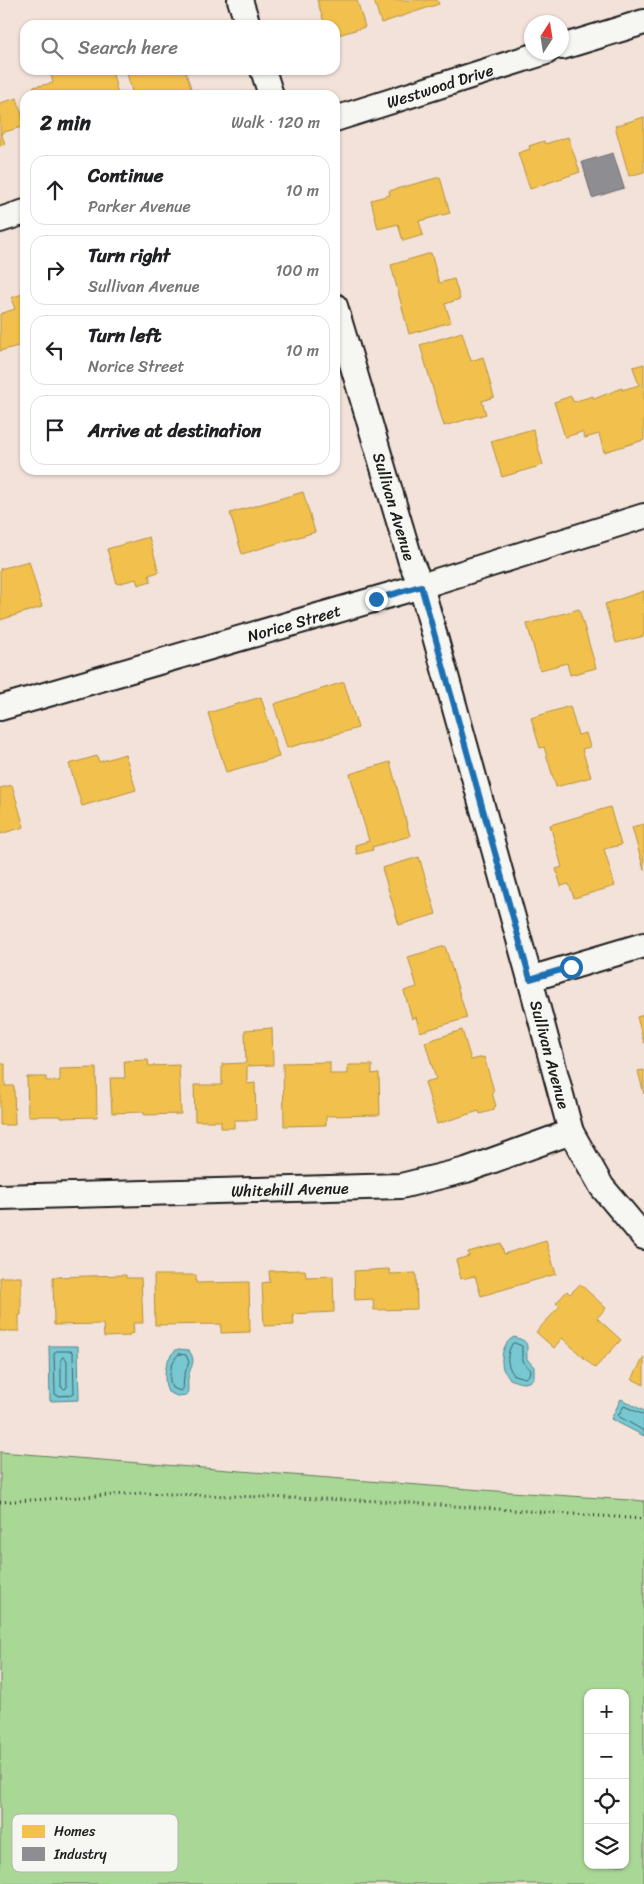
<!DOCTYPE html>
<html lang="en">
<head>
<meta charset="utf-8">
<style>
	:root { --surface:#fff; --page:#f6f6f6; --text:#202124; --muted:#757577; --line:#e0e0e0 }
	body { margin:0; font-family:Sriracha,sans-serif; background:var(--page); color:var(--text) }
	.controls { position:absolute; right:15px; bottom:15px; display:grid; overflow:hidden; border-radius:10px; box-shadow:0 1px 4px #0004 }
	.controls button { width:45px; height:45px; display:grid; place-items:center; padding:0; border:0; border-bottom:1px solid var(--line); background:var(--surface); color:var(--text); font:25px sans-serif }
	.compass { position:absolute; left:524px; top:15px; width:45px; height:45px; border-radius:50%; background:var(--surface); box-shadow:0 1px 4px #0004; rotate:12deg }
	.stop { position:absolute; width:15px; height:15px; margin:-11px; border:4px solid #1f6fb2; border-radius:50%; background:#fff }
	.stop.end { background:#1f6fb2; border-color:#fff; box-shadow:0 1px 5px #0008 }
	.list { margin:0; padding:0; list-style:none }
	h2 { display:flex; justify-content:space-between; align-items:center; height:65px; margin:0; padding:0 20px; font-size:21px }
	h2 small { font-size:16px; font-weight:400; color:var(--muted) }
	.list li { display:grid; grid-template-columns:32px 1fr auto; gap:15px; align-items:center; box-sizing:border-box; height:70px; margin:0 10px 10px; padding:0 10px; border:1px solid var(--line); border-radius:15px }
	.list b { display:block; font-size:19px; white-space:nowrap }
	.list p { margin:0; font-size:16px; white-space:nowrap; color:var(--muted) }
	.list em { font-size:16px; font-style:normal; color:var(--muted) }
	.icon { flex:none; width:28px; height:28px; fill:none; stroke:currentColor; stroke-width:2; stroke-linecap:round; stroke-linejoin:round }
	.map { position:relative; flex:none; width:644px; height:1884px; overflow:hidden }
	.search { position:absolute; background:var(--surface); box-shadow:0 1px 4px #0004; left:20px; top:20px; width:320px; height:55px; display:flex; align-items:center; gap:12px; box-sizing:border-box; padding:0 18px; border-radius:15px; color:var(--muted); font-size:19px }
	.panel { position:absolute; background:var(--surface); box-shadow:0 1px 4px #0004; left:20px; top:90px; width:320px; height:385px; border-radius:15px }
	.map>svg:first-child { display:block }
	.green { fill:#a9d796; stroke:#627a59; fill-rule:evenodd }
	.water { fill:#77c8d2; stroke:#538389 }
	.homes { fill:#f2c14e; stroke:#b2903f }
	.industry { fill:#8d8d92; stroke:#6b6b6f }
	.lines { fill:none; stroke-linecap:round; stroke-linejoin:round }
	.shore { stroke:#406165; stroke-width:1 }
	.minor-casing { stroke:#1c1c1c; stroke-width:28 }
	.path { stroke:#1c1c1c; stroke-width:3; stroke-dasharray:1 4; stroke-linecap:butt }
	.minor { stroke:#f6f6f2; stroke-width:24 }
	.route { stroke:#1f6fb2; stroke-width:6 }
	.labels { text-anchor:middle; stroke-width:5; stroke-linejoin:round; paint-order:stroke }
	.street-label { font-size:16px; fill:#1c1c1c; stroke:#f6f6f2 }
	.key { fill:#f6f6f2; stroke:#b5b5b2; stroke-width:1 }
	.key-label { font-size:14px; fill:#1c1c1c }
</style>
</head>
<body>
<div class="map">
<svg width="644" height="1884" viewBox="0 0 644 1884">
	<rect width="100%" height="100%" fill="#f3e2d9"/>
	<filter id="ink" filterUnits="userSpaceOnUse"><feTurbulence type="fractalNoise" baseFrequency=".02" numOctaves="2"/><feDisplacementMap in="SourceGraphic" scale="10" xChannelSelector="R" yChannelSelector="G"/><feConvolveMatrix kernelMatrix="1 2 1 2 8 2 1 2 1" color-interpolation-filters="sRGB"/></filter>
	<g filter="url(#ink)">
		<path class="green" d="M0 1452 482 1490 644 1501V1884H0ZM588 1693H625V1865H588Z"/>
		<g class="water">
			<path d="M514 1337C531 1342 526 1344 527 1359L534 1367V1377C528 1386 519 1383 510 1379 508 1375 505 1373 503 1369 500 1358 503 1342 514 1337Z"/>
			<path d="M78 1346 79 1400 50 1401 49 1346Z"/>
			<path d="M178 1349 188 1350C198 1361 190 1366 188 1378 187 1384 189 1389 187 1395L177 1396 168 1392C162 1379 165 1355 178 1349Z"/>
			<path d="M621 1399 644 1411V1436L611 1419Z"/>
		</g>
		<g class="homes">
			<path d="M317 0H357L365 27 335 36V25H325Z"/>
			<path d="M374 0H437L439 4 381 23Z"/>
			<path d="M55 70H112L118 95H35L33 87 53 83 50 71Z"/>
			<path d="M126 70H185L191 88 167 95H133Z"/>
			<path d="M17 98 25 126 1 133 5 144 0 146V103Z"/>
			<path d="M644 117V172L629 176 615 126Z"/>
			<path d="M568 137 580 172 530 189 518 153 530 149 529 146 544 141 545 144Z"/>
			<path d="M440 177 450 213 419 221 423 235 403 241 398 224 378 229 371 200 390 195 389 191Z"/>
			<path d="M431 253 439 283 454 279 460 299 445 304 451 322 409 334 391 265Z"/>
			<path d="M25 293V344L0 351V314L15 309 11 298Z"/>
			<path d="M462 332 471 361 483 357 494 397 482 401 486 414 444 426 420 345Z"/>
			<path d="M644 364V440L604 452 599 434 585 438 582 432 565 437 554 402 571 396 573 402 593 396 594 399 622 388V390L639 385 633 367Z"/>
			<path d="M533 429 543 465 502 477 491 441Z"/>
			<path d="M303 492 315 532 242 554 230 513Z"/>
			<path d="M149 537 159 572 149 575 151 581 138 585 136 579 117 584 107 549Z"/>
			<path d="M29 561 42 607 0 620V569Z"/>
			<path d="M644 591V636L616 643 605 604Z"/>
			<path d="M579 609 596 668 570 675 567 663 540 670 527 624Z"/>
			<path d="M344 682 358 728 287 748 274 704Z"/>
			<path d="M261 697 279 757 226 772 208 713Z"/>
			<path d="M570 706 578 735 586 733 590 747 582 749 591 777 556 787 544 747 540 748 531 718Z"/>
			<path d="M125 754 136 790 82 806 69 764 97 756 99 762Z"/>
			<path d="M390 762 410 836 372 847 373 850 357 854 355 845 369 841 350 774Z"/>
			<path d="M12 785 24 827 0 834V788Z"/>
			<path d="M610 807 621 845 604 849 615 886 574 898 569 884 561 886 556 869 562 867 550 825Z"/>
			<path d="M644 824V870L632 827Z"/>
			<path d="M419 857 436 914 399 925 382 868Z"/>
			<path d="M445 946 467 1018 420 1032 416 1017 412 1019 404 991 417 987 408 957Z"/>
			<path d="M644 1015V1043L637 1017Z"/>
			<path d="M272 1028 273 1065 247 1066V1084L255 1083 256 1120H234V1128H221V1121H195L194 1085H222V1064L246 1063 245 1030Z"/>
			<path d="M462 1030 471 1060 484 1057 494 1091 492 1093 496 1106 494 1107V1110L480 1114 479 1111 437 1124 425 1082 436 1079 425 1042Z"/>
			<path d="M148 1060 149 1066 179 1065 181 1114 144 1115V1112L112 1113 110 1078H125L124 1061Z"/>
			<path d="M330 1062V1074H348V1065H372V1074L379 1073 380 1115 326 1116V1125L284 1126 283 1063Z"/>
			<path d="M0 1064H5V1086H14L15 1125H0Z"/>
			<path d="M96 1068 97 1117 61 1118V1116H28L27 1077H46V1081H60V1069Z"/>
			<path d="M644 1070V1094L638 1071Z"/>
			<path d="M546 1241 556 1274 481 1296 475 1276 461 1279 456 1260 469 1256 468 1252 501 1243 504 1254Z"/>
			<path d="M389 1269 390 1274 416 1273 417 1309 374 1310 373 1299 355 1300 354 1271Z"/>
			<path d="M305 1270 306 1277 333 1276 334 1312 293 1314 294 1325 264 1326 262 1283 270 1282 269 1271Z"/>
			<path d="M126 1275V1278H141L143 1323H133L134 1333 129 1334V1336L104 1337 103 1324 54 1325 53 1277Z"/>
			<path d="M154 1275H196V1283L249 1282 250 1332 221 1333V1324L155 1325Z"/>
			<path d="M0 1277H21V1315H19V1331H0Z"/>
			<path d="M580 1284 606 1308 597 1318 621 1340 595 1368 562 1338 554 1348 536 1332 560 1306 556 1303 567 1291 570 1294Z"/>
			<path d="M644 1357V1385L632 1379Z"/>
		</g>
		<path class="industry" d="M613 153 624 188 592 198 582 162Z"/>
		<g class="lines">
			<g class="shore">
				<path d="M515 1343 522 1346V1361L530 1370 529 1375 525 1378 514 1375C506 1365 506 1355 512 1344Z"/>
				<path d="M57 1351H71L73 1353 74 1393 72 1395 58 1396 55 1394 54 1354Z"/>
				<path d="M179 1354 186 1355 189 1362 184 1376 183 1389 181 1391 172 1388C167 1379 171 1360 179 1354Z"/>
				<path d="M63 1357 67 1360V1387L65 1389 61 1387V1360Z"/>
				<path d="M644 1415 624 1406 618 1416 644 1431"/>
			</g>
			<defs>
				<g id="minor">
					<path d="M240 0 248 25"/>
					<path d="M562 47 644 22"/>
					<path d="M263 70 271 95"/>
					<path id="s1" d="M335 119 546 52"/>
					<path d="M0 220 25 212"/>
					<path id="s2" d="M335 306 411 562 421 586 530 979 571 1132 602 1187 644 1237"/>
					<path id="s3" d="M0 708 421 586 644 516"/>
					<path d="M530 979 644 945"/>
					<path id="s4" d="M0 1197 401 1186 466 1170 571 1132"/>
				</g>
			</defs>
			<use href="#minor" class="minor-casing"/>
			<path class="path" d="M0 1502 142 1493 381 1501 644 1519"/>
			<use href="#minor" class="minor"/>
		</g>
	</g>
	<g class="lines" filter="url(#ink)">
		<path class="route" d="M376 599 421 586 530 979 571 967"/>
	</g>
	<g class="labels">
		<g class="street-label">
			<text dy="6" stroke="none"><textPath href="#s1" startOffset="110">Westwood Drive</textPath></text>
			<text dy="6" stroke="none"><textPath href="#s2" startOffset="209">Sullivan Avenue</textPath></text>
			<text dy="6" stroke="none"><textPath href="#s3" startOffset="306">Norice Street</textPath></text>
			<text dy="6" stroke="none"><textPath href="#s2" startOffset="779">Sullivan Avenue</textPath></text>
			<text dy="6" stroke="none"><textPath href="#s4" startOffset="290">Whitehill Avenue</textPath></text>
		</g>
	</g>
	<rect x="12" y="1814" width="166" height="58" rx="8" class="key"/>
	<rect x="22" y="1825" width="23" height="13" fill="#f2c14e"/>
	<rect x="22" y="1847" width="23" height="14" fill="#8d8d92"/>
	<g class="key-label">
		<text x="54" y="1836">Homes</text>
		<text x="54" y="1859">Industry</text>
	</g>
</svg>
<div class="controls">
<button>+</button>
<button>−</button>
<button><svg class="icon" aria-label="locate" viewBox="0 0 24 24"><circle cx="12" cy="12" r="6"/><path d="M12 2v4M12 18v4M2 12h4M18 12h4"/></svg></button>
<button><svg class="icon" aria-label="layers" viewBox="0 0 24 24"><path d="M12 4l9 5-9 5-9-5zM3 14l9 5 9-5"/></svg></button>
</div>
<svg class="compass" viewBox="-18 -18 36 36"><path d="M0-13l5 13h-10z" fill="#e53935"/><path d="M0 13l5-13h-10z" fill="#757577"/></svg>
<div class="stop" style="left:571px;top:967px"></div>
<div class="stop end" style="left:376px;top:599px"></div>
<div class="search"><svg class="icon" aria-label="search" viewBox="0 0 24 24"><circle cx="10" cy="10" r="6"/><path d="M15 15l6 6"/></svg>Search here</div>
<section class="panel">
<h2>2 min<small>Walk · 120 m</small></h2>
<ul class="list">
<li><svg class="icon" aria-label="ahead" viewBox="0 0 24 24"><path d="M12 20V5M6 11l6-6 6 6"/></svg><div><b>Continue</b><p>Parker Avenue</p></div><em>10 m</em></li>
<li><svg class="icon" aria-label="right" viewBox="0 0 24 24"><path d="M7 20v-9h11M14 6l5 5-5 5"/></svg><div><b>Turn right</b><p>Sullivan Avenue</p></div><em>100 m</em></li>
<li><svg class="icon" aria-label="left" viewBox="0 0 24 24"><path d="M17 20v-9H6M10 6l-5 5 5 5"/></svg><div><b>Turn left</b><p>Norice Street</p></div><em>10 m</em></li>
<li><svg class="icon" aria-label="arrive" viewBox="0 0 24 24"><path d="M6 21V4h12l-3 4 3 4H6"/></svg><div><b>Arrive at destination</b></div></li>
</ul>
</section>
</div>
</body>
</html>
